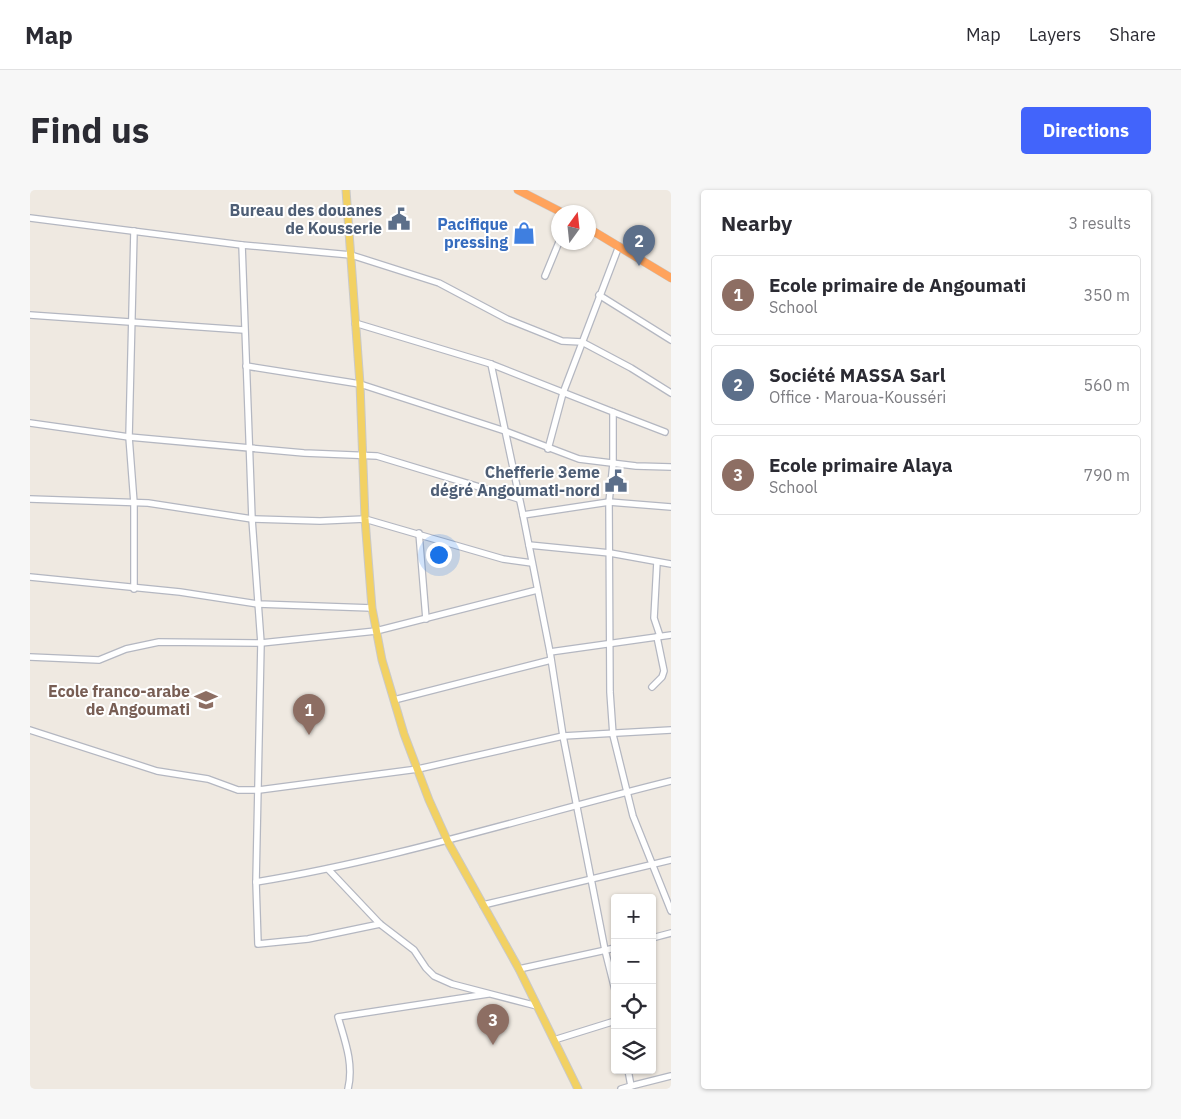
<!DOCTYPE html>
<html lang="en">
<head>
<meta charset="utf-8">
<style>
	:root { --surface:#fff; --page:#f7f7f7; --text:#2b2b33; --muted:#7c7c81; --line:#e1e1e2; --accent:#4264fb }
	body { margin:0; font-family:"IBM Plex Sans",sans-serif; background:var(--page); color:var(--text) }
	.controls { position:absolute; right:15px; bottom:15px; display:grid; overflow:hidden; border-radius:5px; box-shadow:0 1px 4px #0004 }
	.controls button { width:45px; height:45px; display:grid; place-items:center; padding:0; border:0; border-bottom:1px solid var(--line); background:var(--surface); color:var(--text); font:25px sans-serif }
	.compass { position:absolute; left:521px; top:15px; width:45px; height:45px; border-radius:50%; background:var(--surface); box-shadow:0 1px 4px #0004; rotate:15deg }
	.you { position:absolute; left:408px; top:364px; width:18px; height:18px; margin:-12px; border:4px solid #fff; border-radius:50%; background:#1a73e8; box-shadow:0 0 0 8px #1a73e833 }
	.badge { display:grid; place-items:center; width:32px; height:32px; border-radius:50%; background:var(--accent); color:#fff; font-size:16px; font-weight:700 }
	.pin { position:absolute; translate:-50% -41px; filter:drop-shadow(0 1px 2px #0008) }
	.pin::after { content:''; position:absolute; top:26px; width:18px; height:15px; background:inherit; clip-path:polygon(0 0,100% 0,50% 100%) }
	.list { margin:0; padding:0; list-style:none }
	h2 { display:flex; justify-content:space-between; align-items:center; height:65px; margin:0; padding:0 20px; font-size:21px }
	h2 small { font-size:16px; font-weight:400; color:var(--muted) }
	.list li { display:grid; grid-template-columns:32px 1fr auto; gap:15px; align-items:center; box-sizing:border-box; height:80px; margin:0 10px 10px; padding:0 10px; border:1px solid var(--line); border-radius:5px }
	.list b { display:block; font-size:19px; white-space:nowrap }
	.list p { margin:0; font-size:16px; white-space:nowrap; color:var(--muted) }
	.list em { font-size:16px; font-style:normal; color:var(--muted) }
	.icon { flex:none; width:28px; height:28px; fill:none; stroke:currentColor; stroke-width:2; stroke-linecap:round; stroke-linejoin:round }
	.map { position:relative; flex:none; width:641px; height:899px; overflow:hidden; border-radius:5px }
	header { display:flex; align-items:center; gap:30px; box-sizing:border-box; height:70px; padding:0 25px; background:var(--surface); border-bottom:1px solid var(--line) }
	header strong { font-size:24px }
	nav { display:flex; gap:28px; margin-inline-start:auto; font-size:18px }
	.intro { display:flex; align-items:center; justify-content:space-between; box-sizing:border-box; height:120px; padding:0 30px }
	h1 { margin:0; font-size:35px }
	.button { padding:12px 22px; border-radius:5px; background:var(--accent); color:#fff; font-size:18px; font-weight:700 }
	main { display:flex; gap:30px; padding:0 30px }
	aside { flex:1; background:var(--surface); border-radius:5px; box-shadow:0 1px 4px #0004 }
	.map>svg:first-child { display:block }
	.lines { fill:none; stroke-linecap:round; stroke-linejoin:round }
	.minor-casing { stroke:#b4b7c1; stroke-width:8 }
	.major-casing { stroke:#c9c9c9; stroke-width:9 }
	.highway-casing { stroke:#c9c9c9; stroke-width:9 }
	.minor { stroke:#fff; stroke-width:5.5 }
	.major { stroke:#f2d163; stroke-width:7 }
	.highway { stroke:#ffa35c; stroke-width:8 }
	.labels { text-anchor:middle; stroke-width:4; stroke-linejoin:round; paint-order:stroke }
	.service-label { font-size:16px; font-weight:bold; fill:#4e5e75; stroke:#fff; text-anchor:end }
	.shop-label { font-size:16px; font-weight:bold; fill:#366cbe; stroke:#fff; text-anchor:end }
	.education-label { font-size:16px; font-weight:bold; fill:#785e54; stroke:#fff; text-anchor:end }
</style>
</head>
<body>
<header>
<strong>Map</strong>
<nav><a>Map</a><a>Layers</a><a>Share</a></nav>
</header>
<div class="intro"><h1>Find us</h1><a class="button">Directions</a></div>
<main>
<div class="map">
<svg width="641" height="899" viewBox="0 0 641 899">
	<rect width="100%" height="100%" fill="#efe9e1"/>
	<g class="lines">
		<defs>
			<g id="minor">
				<path d="M0 28 212 55 321 65 409 93 477 129 532 151 552 152 601 178 641 203"/>
				<path d="M104 41 99 247 104 313V399"/>
				<path d="M212 55 222 329 231 453 226 692C367 669 503 625 641 591"/>
				<path d="M515 86 529 52"/>
				<path d="M569 105 641 150"/>
				<path d="M0 125 214 140"/>
				<path d="M325 133 461 174 583 222V274L579 312 580 502 583 545 603 626 641 721"/>
				<path d="M461 174 493 325 520 462 533 546 575 760 585 800"/>
				<path d="M216 176 330 194 475 241 549 269 606 276 641 277"/>
				<path d="M583 222 635 242"/>
				<path d="M0 233 99 247 274 263 347 266 489 309"/>
				<path d="M518 259 533 203 589 56"/>
				<path d="M0 309 118 313 222 329 290 331 335 329 473 369 502 373"/>
				<path d="M493 325 579 312 641 317"/>
				<path d="M389 343 396 429"/>
				<path d="M499 355 580 363 641 374"/>
				<path d="M627 372 624 428 630 446"/>
				<path d="M0 387 150 402 228 414 342 418"/>
				<path d="M520 462 641 445"/>
				<path d="M0 467 69 470 96 459 129 452 231 453 346 441 507 400"/>
				<path d="M622 497 632 487 634 481 627 447"/>
				<path d="M364 510 521 470"/>
				<path d="M0 540 127 581 178 589 208 600H229L388 579 533 546 641 540"/>
				<path d="M298 679 350 734 384 760 396 778 404 786 422 794 507 816"/>
				<path d="M226 692 228 754 278 749 350 734"/>
				<path d="M453 715 641 670"/>
				<path d="M622 748 641 743"/>
				<path d="M489 779 585 758"/>
				<path d="M524 850 585 831"/>
				<path d="M601 896 641 886"/>
				<path d="M318 899C324 874 315 851 308 827L458 804"/>
				<path d="M591 899 601 896 598 880"/>
			</g>
			<path id="major" d="M316 0 330 194 335 329 342 418 352 470 374 544 399 610 418 652 489 779 548 899"/>
			<g id="highway">
				<path d="M488 0 531 22"/>
				<path d="M558 38 641 88"/>
			</g>
		</defs>
		<use href="#minor" class="minor-casing"/>
		<use href="#major" class="major-casing"/>
		<use href="#highway" class="highway-casing"/>
		<use href="#minor" class="minor"/>
		<use href="#major" class="major"/>
		<use href="#highway" class="highway"/>
	</g>
	<defs>
		<symbol id="civic-bare" viewBox="-9 -9 18 18"><path d="M-.6-6.5H3V-4.5H.6V-3L4-1V1h2V6H-6V1h2V-1L-.6-3ZM-1.2 2.5V6h2.4V2.5Z" fill="#5c6f8a" stroke="#fff" stroke-width="2.5" paint-order="stroke"/></symbol>
		<symbol id="shop-bare" viewBox="-9 -9 18 18"><path d="M-5-2.5h2.3a2.7 3.5 0 0 1 5.4 0H5L5.5 6h-11ZM-1.5-2.5h3a1.5 2.3 0 0 0-3 0Z" fill="#3f7fe0" stroke="#fff" stroke-width="2.5" paint-order="stroke"/></symbol>
		<symbol id="school-bare" viewBox="-9 -9 18 18"><path d="M0-5L7-2L0 1L-7-2ZM-4 1L0 2.5L4 1V4Q0 6-4 4Z" fill="#8d6e63" stroke="#fff" stroke-width="2.5" paint-order="stroke"/></symbol>
	</defs>
	<g fill-rule="evenodd">
		<use href="#civic-bare" x="353" y="13" width="32" height="32"/>
		<use href="#shop-bare" x="478" y="27" width="32" height="32"/>
		<use href="#civic-bare" x="570" y="275" width="32" height="32"/>
		<use href="#school-bare" x="160" y="494" width="32" height="32"/>
	</g>
	<g class="labels">
		<g class="service-label">
			<text x="352" y="26">Bureau des douanes<tspan x="352" dy="18">de Kousserie</tspan></text>
			<text x="570" y="288">Chefferie 3eme<tspan x="570" dy="18">dégré Angoumati-nord</tspan></text>
		</g>
		<g class="shop-label">
			<text x="478" y="40">Pacifique<tspan x="478" dy="18">pressing</tspan></text>
		</g>
		<g class="education-label">
			<text x="160" y="507">Ecole franco-arabe<tspan x="160" dy="18">de Angoumati</tspan></text>
		</g>
	</g>
</svg>
<div class="controls">
<button>+</button>
<button>−</button>
<button><svg class="icon" aria-label="locate" viewBox="0 0 24 24"><circle cx="12" cy="12" r="6"/><path d="M12 2v4M12 18v4M2 12h4M18 12h4"/></svg></button>
<button><svg class="icon" aria-label="layers" viewBox="0 0 24 24"><path d="M12 4l9 5-9 5-9-5zM3 14l9 5 9-5"/></svg></button>
</div>
<svg class="compass" viewBox="-18 -18 36 36"><path d="M0-13l5 13h-10z" fill="#e53935"/><path d="M0 13l5-13h-10z" fill="#7c7c81"/></svg>
<div class="you"></div>
<div class="pin badge" style="left:279px;top:545px;background:#8d6e63">1</div>
<div class="pin badge" style="left:609px;top:76px;background:#5c6f8a">2</div>
<div class="pin badge" style="left:463px;top:855px;background:#8d6e63">3</div>
</div>
<aside>
<h2>Nearby<small>3 results</small></h2>
<ul class="list">
<li><span class="badge" style="background:#8d6e63">1</span><div><b>Ecole primaire de Angoumati</b><p>School</p></div><em>350 m</em></li>
<li><span class="badge" style="background:#5c6f8a">2</span><div><b>Société MASSA Sarl</b><p>Office · Maroua-Kousséri</p></div><em>560 m</em></li>
<li><span class="badge" style="background:#8d6e63">3</span><div><b>Ecole primaire Alaya</b><p>School</p></div><em>790 m</em></li>
</ul>
</aside>
</main>
</body>
</html>
